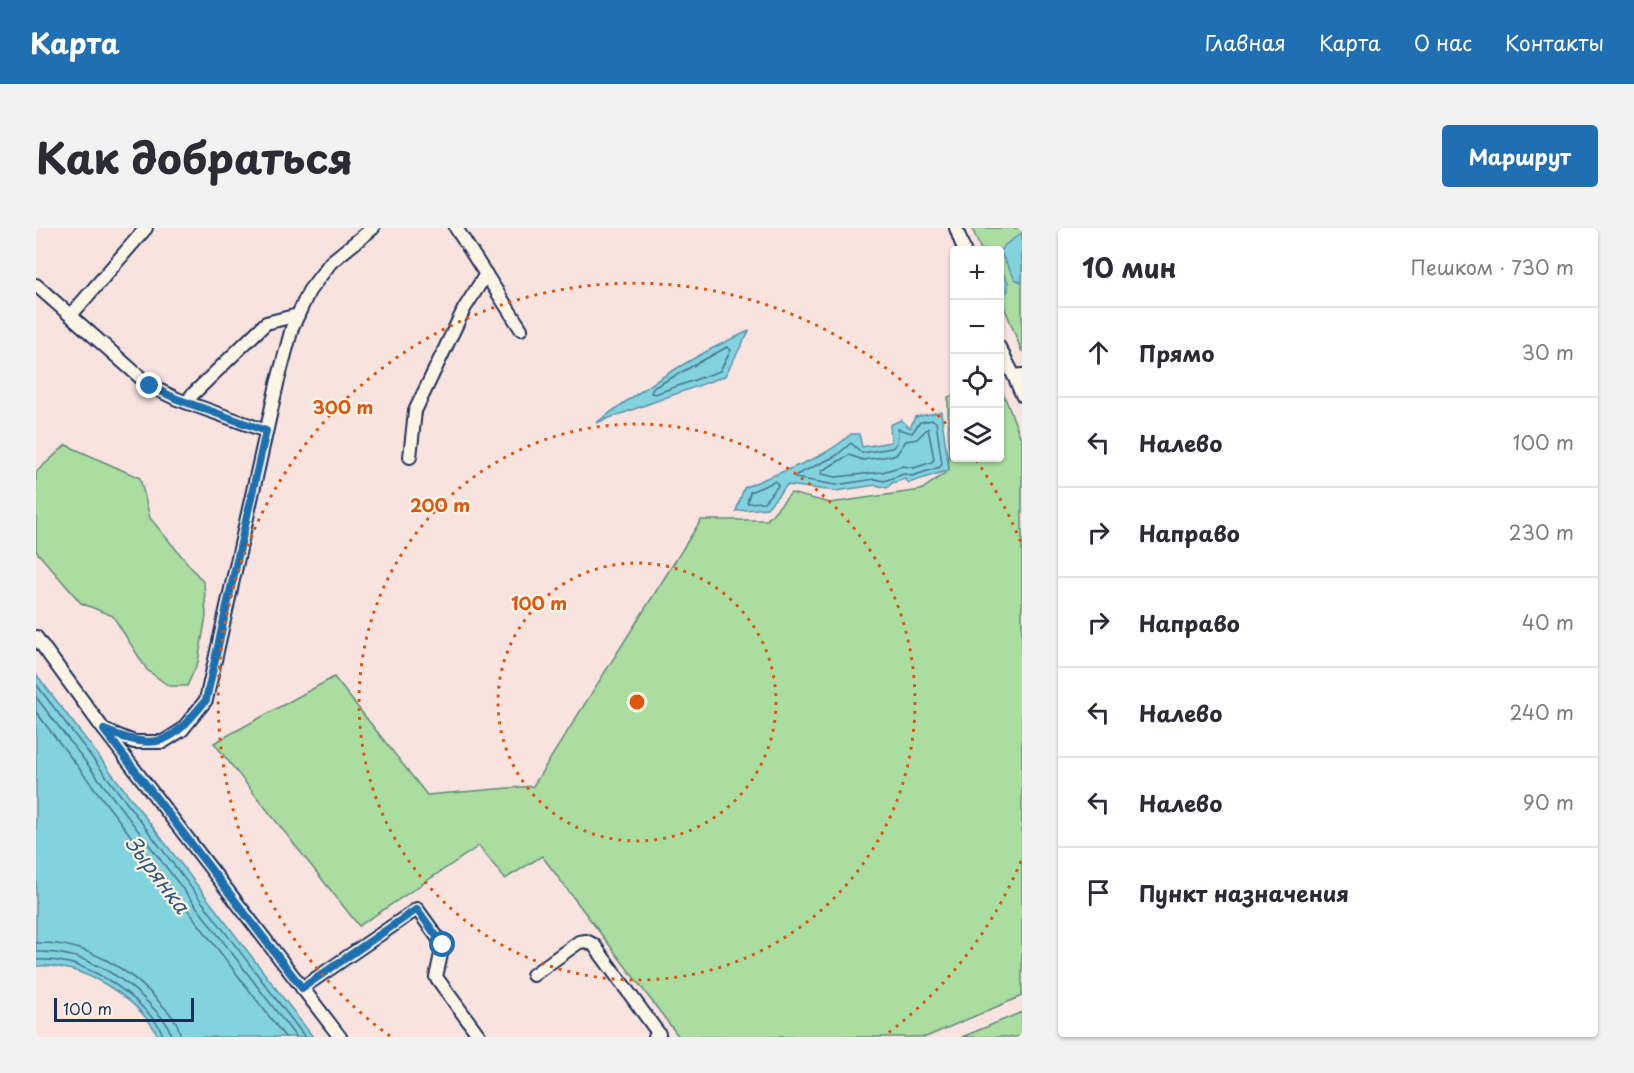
<!DOCTYPE html>
<html lang="ru">
<head>
<meta charset="utf-8">
<style>
	:root { --surface:#fff; --page:#f2f2f3; --text:#2b2b33; --muted:#7c7c81; --line:#e1e1e2; --accent:#1f6fb2 }
	body { margin:0; font-family:"Playpen Sans",sans-serif; background:var(--page); color:var(--text) }
	.controls { position:absolute; right:18px; top:18px; display:grid; overflow:hidden; border-radius:6px; box-shadow:0 2px 4px #0004 }
	.controls button { width:54px; height:54px; display:grid; place-items:center; padding:0; border:0; border-bottom:2px solid var(--line); background:var(--surface); color:var(--text); font:30px sans-serif }
	.scale { position:absolute; left:18px; bottom:15px; width:140px; box-sizing:border-box; padding-left:6px; border:3px solid #1b2f5e; border-top:0; font-size:16px; line-height:21px; white-space:nowrap; color:#1b2f5e; -webkit-text-stroke:4px #fcf5e5; paint-order:stroke }
	.stop { position:absolute; width:18px; height:18px; margin:-14px; border:4px solid #1f6fb2; border-radius:50%; background:#fff }
	.stop.end { background:#1f6fb2; border-color:#fff; box-shadow:0 2px 6px #0008 }
	.list { margin:0; padding:0; list-style:none }
	h2 { display:flex; justify-content:space-between; align-items:center; height:78px; margin:0; padding:0 24px; font-size:26px }
	h2 small { font-size:20px; font-weight:400; color:var(--muted) }
	.list li { display:grid; grid-template-columns:39px 1fr auto; gap:18px; align-items:center; box-sizing:border-box; height:90px; padding:0 24px; border-top:2px solid var(--line) }
	.list b { display:block; font-size:22px; white-space:nowrap }
	.list em { font-size:20px; font-style:normal; color:var(--muted) }
	.icon { flex:none; width:33px; height:33px; fill:none; stroke:currentColor; stroke-width:2; stroke-linecap:round; stroke-linejoin:round }
	.map { position:relative; flex:none; width:986px; height:809px; overflow:hidden; border-radius:6px }
	header { display:flex; align-items:center; gap:36px; box-sizing:border-box; height:84px; padding:0 30px; background:var(--accent); color:#fff }
	header strong { font-size:28px }
	nav { display:flex; gap:33px; margin-inline-start:auto; font-size:21px }
	.intro { display:flex; align-items:center; justify-content:space-between; box-sizing:border-box; height:144px; padding:0 36px }
	h1 { margin:0; font-size:42px }
	.button { padding:15px 27px; border-radius:6px; background:var(--accent); color:#fff; font-size:21px; font-weight:700 }
	main { display:flex; gap:36px; padding:0 36px }
	aside { flex:1; background:var(--surface); border-radius:6px; box-shadow:0 2px 4px #0004 }
	.map>svg:first-child { display:block }
	.green { fill:#aadd9f; stroke:#62867e; stroke-width:1.5 }
	.water { fill:#83d3de; stroke:#5991ab; stroke-width:1.5 }
	.lines { fill:none; stroke-linecap:round; stroke-linejoin:round }
	.shore { stroke:#457191; stroke-width:1.5 }
	.minor-casing { stroke:#1b2f5e; stroke-width:16 }
	.minor { stroke:#fcf5e5; stroke-width:12 }
	.route { stroke:#1f6fb2; stroke-width:8 }
	.ring { fill:none; stroke:#de5710; stroke-width:3; stroke-dasharray:3 6 }
	.labels { text-anchor:middle; stroke-width:4.5; stroke-linejoin:round; paint-order:stroke }
	.water-label { font-size:21px; font-style:italic; fill:#35587e; stroke:#fcf5e5 }
	.centre { fill:#de5710; stroke:#fcf5e5; stroke-width:3 }
	.ring-label { font-size:18px; text-anchor:middle; font-weight:bold; fill:#de5710; stroke:#fcf5e5; stroke-width:4.5; stroke-linejoin:round; paint-order:stroke }
</style>
</head>
<body>
<header>
<strong>Карта</strong>
<nav><a>Главная</a><a>Карта</a><a>О нас</a><a>Контакты</a></nav>
</header>
<div class="intro"><h1>Как добраться</h1><a class="button">Маршрут</a></div>
<main>
<div class="map">
<svg width="986" height="809" viewBox="0 0 986 809">
	<rect width="100%" height="100%" fill="#f9e3df"/>
	<filter id="ink" filterUnits="userSpaceOnUse"><feTurbulence type="fractalNoise" baseFrequency=".0167" numOctaves="2"/><feDisplacementMap in="SourceGraphic" scale="12" xChannelSelector="R" yChannelSelector="G"/><feConvolveMatrix kernelMatrix="1 2 1 2 8 2 1 2 1" color-interpolation-filters="sRGB"/></filter>
	<g filter="url(#ink)">
		<g class="green">
			<path d="M936 0H986V124L964 68 963 22H945Z"/>
			<path d="M964 157 986 213V768L890 809H643L506 628 469 651 443 618 323 698 178 515 298 449 391 567 497 558 665 292H731L755 265 794 275 885 262 913 242 912 169 918 167V230H963Z"/>
			<path d="M30 217 104 250 114 290 168 355 170 388 162 434 151 458H133L111 442 77 388 45 375 0 323V244Z"/>
			<path d="M986 784V809H926Z"/>
		</g>
		<g class="water">
			<path d="M986 5V55L979 51 964 24 969 17Z"/>
			<path d="M964 41 972 54V63L964 70Z"/>
			<path d="M713 103 689 148 560 195C609 159 657 127 713 103Z"/>
			<path d="M905 184 913 242 873 255 869 251 856 255 851 260 840 257 800 263 751 257 731 280 700 283 708 260C745 242 783 235 815 206H823L826 219 855 214 854 197 865 192 874 200 879 189Z"/>
			<path d="M0 446 277 809H123C101 768 46 735 0 738Z"/>
		</g>
		<g class="lines">
			<g class="shore">
				<path d="M691 119 695 122 684 143 619 166 615 165 617 160Z"/>
				<path d="M897 192 900 194 906 236 904 239 876 248 868 246 848 253 839 251 800 257 759 250 760 247 800 228 815 215 826 225 856 220 861 215 862 201 876 205 884 194Z"/>
				<path d="M892 200 898 231 896 234 878 240 867 238 846 244 800 249 785 246 786 243 813 227 827 232 860 227 870 213 881 211Z"/>
				<path d="M740 253 742 258 728 274 711 275 714 264Z"/>
				<path d="M0 456 269 809"/>
				<path d="M0 469 260 809"/>
				<path d="M0 484 249 809"/>
				<path d="M0 715C49 713 95 741 126 777 135 787 144 795 144 809"/>
				<path d="M0 724C46 722 89 748 119 782 126 790 134 797 135 809"/>
				<path d="M0 732C43 729 85 755 113 786 119 793 126 800 127 809"/>
			</g>
			<defs>
				<g id="minor">
					<path d="M420 0 485 101"/>
					<path d="M920 0 928 22"/>
					<path d="M0 57 114 158 141 171 230 203"/>
					<path d="M35 87 110 0"/>
					<path d="M963 119 978 148 986 147"/>
					<path d="M978 148 986 167"/>
					<path d="M155 168 230 95 262 87"/>
					<path d="M374 229 379 183 428 81 450 46"/>
					<path d="M0 409 68 502 98 514H127L146 502 170 472 241 156 256 100 273 63 295 34 337 0"/>
					<path d="M69 503 304 809"/>
					<path d="M497 747 543 714 550 713 558 717 623 806 619 809"/>
					<path d="M266 760 381 681 407 717 400 749 444 809"/>
				</g>
			</defs>
			<use href="#minor" class="minor-casing"/>
			<use href="#minor" class="minor"/>
		</g>
	</g>
	<g class="lines" filter="url(#ink)">
		<path class="route" d="M114 158 141 171 230 203 170 472C134 516 123 524 68 502L266 760 381 681 407 717"/>
	</g>
	<g class="ring">
		<circle cx="601" cy="474" r="139"/>
		<circle cx="601" cy="474" r="278"/>
		<path d="M985 633A416 416 0 0 1 848 808M354 808A416 416 0 1 1 917 204M940 232A416 416 0 0 1 985 315"/>
	</g>
	<g class="labels">
		<g class="water-label">
			<text transform="translate(121 647) rotate(53)" y="7">Зырянка</text>
		</g>
	</g>
	<circle cx="601" cy="474" r="9" class="centre"/>
	<g class="ring-label">
		<text x="307" y="186">300 m</text>
		<text x="404" y="284">200 m</text>
		<text x="503" y="382">100 m</text>
	</g>
</svg>
<div class="controls">
<button>+</button>
<button>−</button>
<button><svg class="icon" aria-label="locate" viewBox="0 0 24 24"><circle cx="12" cy="12" r="6"/><path d="M12 2v4M12 18v4M2 12h4M18 12h4"/></svg></button>
<button><svg class="icon" aria-label="layers" viewBox="0 0 24 24"><path d="M12 4l9 5-9 5-9-5zM3 14l9 5 9-5"/></svg></button>
</div>
<div class="scale">100 m</div>
<div class="stop" style="left:407px;top:717px"></div>
<div class="stop end" style="left:114px;top:158px"></div>
</div>
<aside>
<h2>10 мин<small>Пешком · 730 m</small></h2>
<ul class="list">
<li><svg class="icon" aria-label="ahead" viewBox="0 0 24 24"><path d="M12 20V5M6 11l6-6 6 6"/></svg><div><b>Прямо</b></div><em>30 m</em></li>
<li><svg class="icon" aria-label="left" viewBox="0 0 24 24"><path d="M17 20v-9H6M10 6l-5 5 5 5"/></svg><div><b>Налево</b></div><em>100 m</em></li>
<li><svg class="icon" aria-label="right" viewBox="0 0 24 24"><path d="M7 20v-9h11M14 6l5 5-5 5"/></svg><div><b>Направо</b></div><em>230 m</em></li>
<li><svg class="icon" aria-label="right" viewBox="0 0 24 24"><path d="M7 20v-9h11M14 6l5 5-5 5"/></svg><div><b>Направо</b></div><em>40 m</em></li>
<li><svg class="icon" aria-label="left" viewBox="0 0 24 24"><path d="M17 20v-9H6M10 6l-5 5 5 5"/></svg><div><b>Налево</b></div><em>240 m</em></li>
<li><svg class="icon" aria-label="left" viewBox="0 0 24 24"><path d="M17 20v-9H6M10 6l-5 5 5 5"/></svg><div><b>Налево</b></div><em>90 m</em></li>
<li><svg class="icon" aria-label="arrive" viewBox="0 0 24 24"><path d="M6 21V4h12l-3 4 3 4H6"/></svg><div><b>Пункт назначения</b></div></li>
</ul>
</aside>
</main>
</body>
</html>
